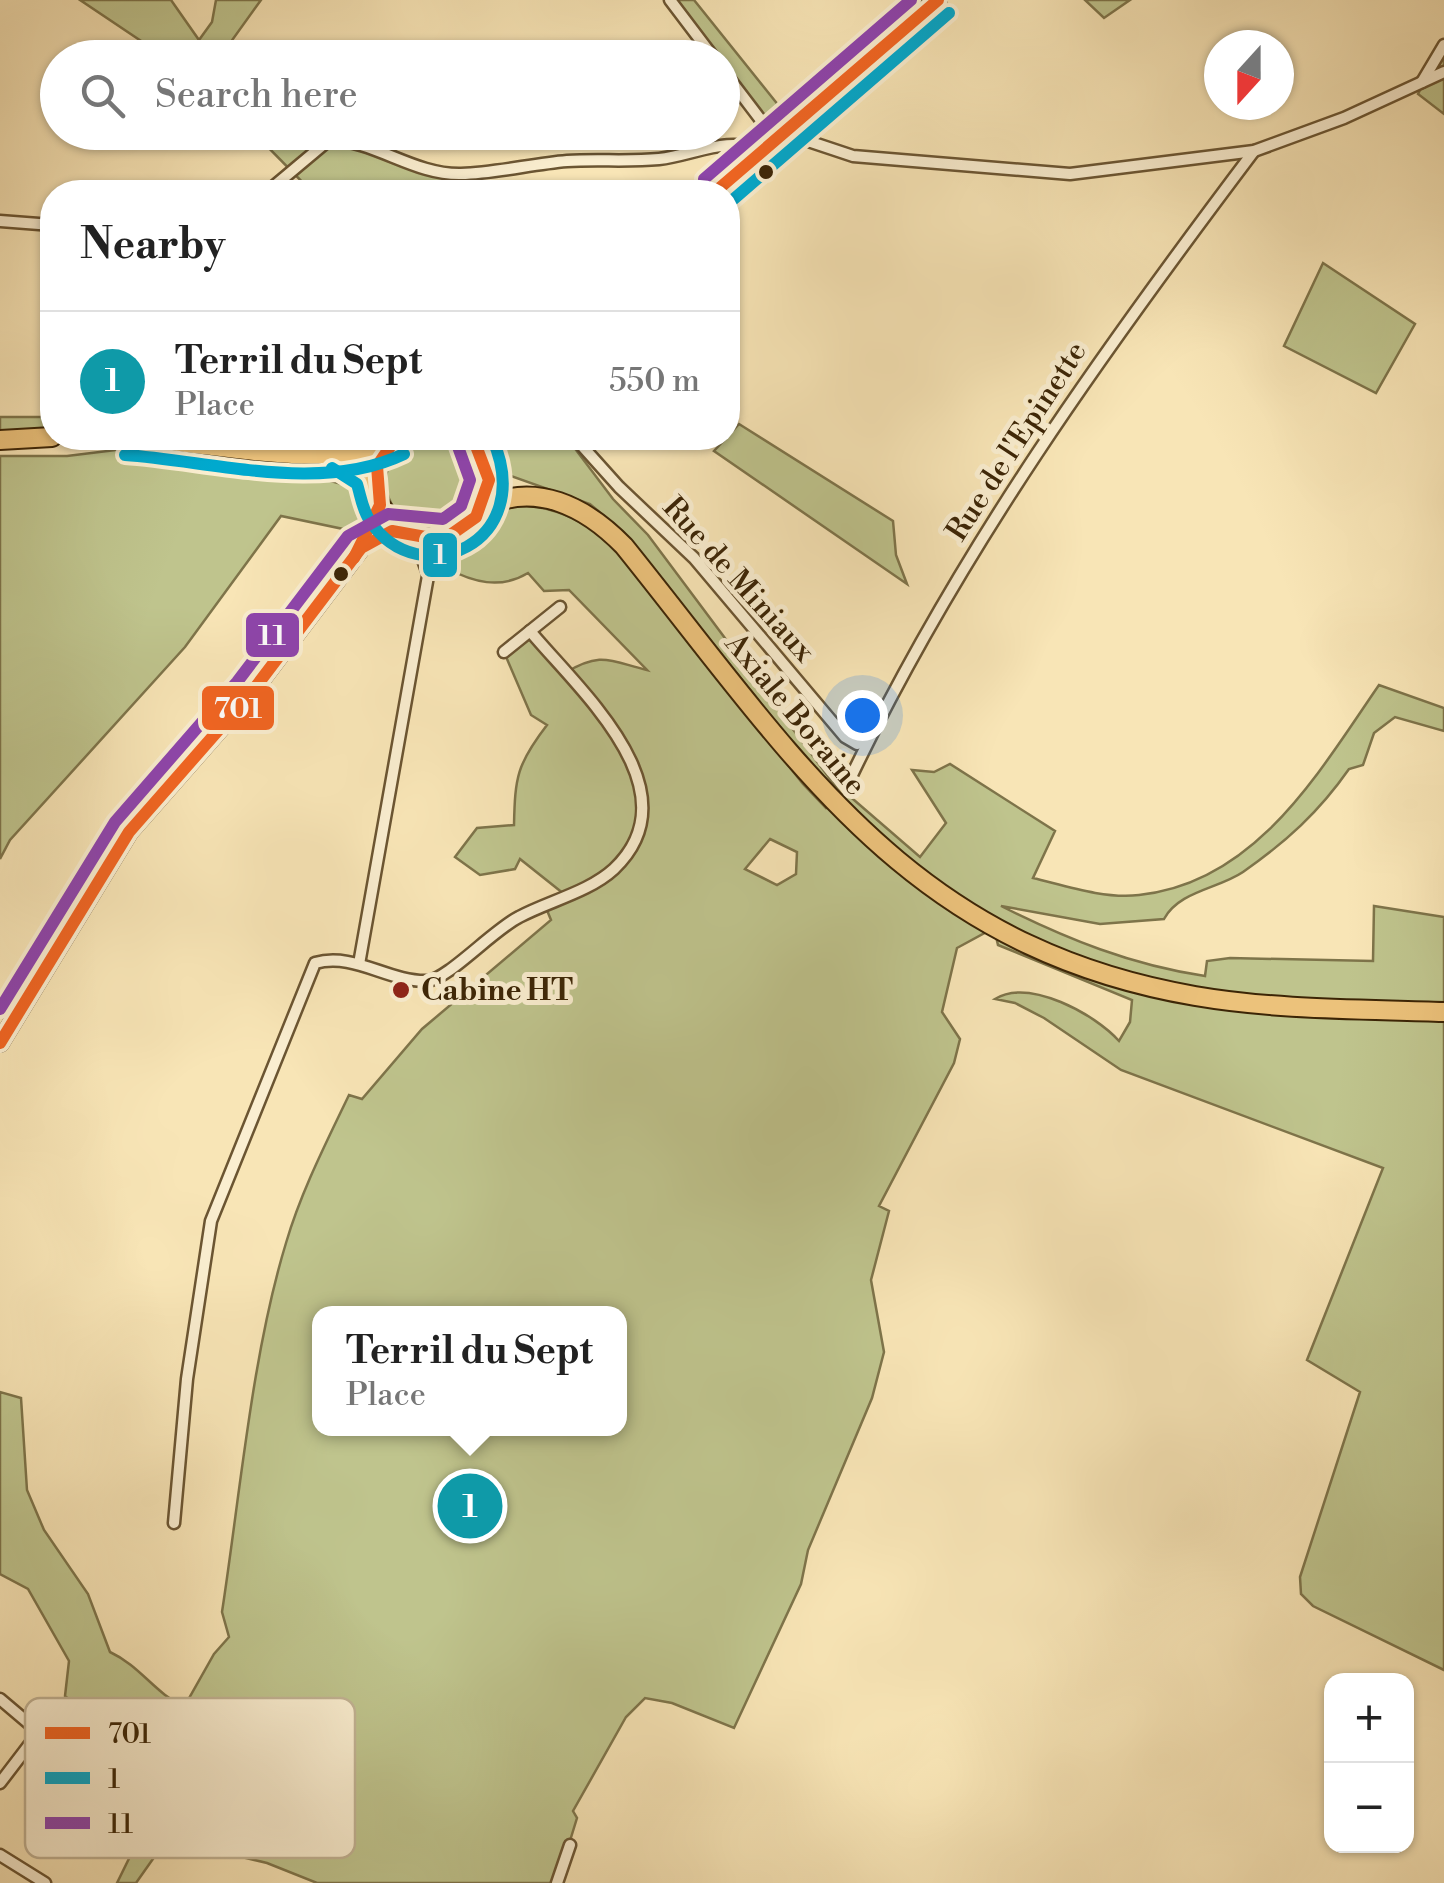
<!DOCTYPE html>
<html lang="en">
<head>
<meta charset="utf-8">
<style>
	:root { --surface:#fff; --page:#f6f6f6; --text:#222; --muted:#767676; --line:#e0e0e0; --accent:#ea580c }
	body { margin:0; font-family:"Libre Bodoni",serif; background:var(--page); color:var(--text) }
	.controls { position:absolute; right:30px; bottom:30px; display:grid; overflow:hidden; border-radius:20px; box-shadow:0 2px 8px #0004 }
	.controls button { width:90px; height:90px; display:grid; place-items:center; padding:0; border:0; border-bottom:2px solid var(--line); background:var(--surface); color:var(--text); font:50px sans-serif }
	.compass { position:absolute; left:1204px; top:30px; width:90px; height:90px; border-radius:50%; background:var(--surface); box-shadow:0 2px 8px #0004; rotate:201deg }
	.you { position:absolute; left:862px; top:715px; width:35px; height:35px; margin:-25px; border:8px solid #fff; border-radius:50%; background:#1a73e8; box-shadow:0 0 0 15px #1a73e833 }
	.badge { display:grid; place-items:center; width:65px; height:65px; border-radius:50%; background:var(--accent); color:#fff; font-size:32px; font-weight:700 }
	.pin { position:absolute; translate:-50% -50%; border:5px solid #fff; box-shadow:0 2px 10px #0006 }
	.popup { position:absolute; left:312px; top:1306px; width:315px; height:130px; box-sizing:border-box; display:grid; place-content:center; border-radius:20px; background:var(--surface); filter:drop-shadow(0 2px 8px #0005); font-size:32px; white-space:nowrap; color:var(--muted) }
	.popup b { font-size:38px; color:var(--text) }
	.popup::after { content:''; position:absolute; left:50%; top:100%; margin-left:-20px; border:20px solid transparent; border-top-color:var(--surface) }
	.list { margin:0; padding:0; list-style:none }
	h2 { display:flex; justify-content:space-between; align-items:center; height:130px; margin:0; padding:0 40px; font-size:42px }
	h2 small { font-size:32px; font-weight:400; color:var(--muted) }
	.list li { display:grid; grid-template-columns:65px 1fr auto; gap:30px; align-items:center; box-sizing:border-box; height:140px; padding:0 40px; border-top:2px solid var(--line) }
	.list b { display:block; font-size:38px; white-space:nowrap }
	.list p { margin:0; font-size:32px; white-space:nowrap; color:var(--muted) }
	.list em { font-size:32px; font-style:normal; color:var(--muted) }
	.icon { flex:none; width:55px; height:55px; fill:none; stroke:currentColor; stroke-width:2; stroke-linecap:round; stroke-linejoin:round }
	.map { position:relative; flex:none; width:1444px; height:1883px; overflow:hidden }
	.search { position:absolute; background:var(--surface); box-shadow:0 2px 8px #0004; left:40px; top:40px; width:700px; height:110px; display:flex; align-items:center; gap:25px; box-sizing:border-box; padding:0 35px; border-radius:55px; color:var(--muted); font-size:38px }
	.panel { position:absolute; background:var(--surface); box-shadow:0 2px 8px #0004; left:40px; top:180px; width:700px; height:270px; border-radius:40px }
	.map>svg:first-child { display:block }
	.green { fill:#bfc48d; stroke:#7e744a; stroke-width:2.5; fill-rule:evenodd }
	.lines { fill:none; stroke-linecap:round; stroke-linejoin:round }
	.street-casing { stroke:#6b5532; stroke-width:15 }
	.secondary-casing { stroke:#3c2506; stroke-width:20 }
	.primary-casing { stroke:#3c2506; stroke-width:22 }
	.street { stroke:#faeed0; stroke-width:10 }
	.secondary { stroke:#faeed0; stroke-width:15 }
	.primary { stroke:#ecc27b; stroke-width:18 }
	.bus-1-casing { stroke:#faeed0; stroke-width:20 }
	.bus-2-casing { stroke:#faeed0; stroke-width:20 }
	.bus-3-casing { stroke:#faeed0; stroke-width:20 }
	.bus-1 { stroke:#f26522; stroke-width:12 }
	.bus-2 { stroke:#00a9ce; stroke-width:12 }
	.bus-3 { stroke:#8e44ad; stroke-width:12 }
	.bus-dot { fill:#3c2506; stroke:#faeed0; stroke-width:4 }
	.poi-dot { fill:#8f2418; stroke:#faeed0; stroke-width:4 }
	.labels { text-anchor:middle; stroke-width:10; stroke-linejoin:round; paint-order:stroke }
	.street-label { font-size:30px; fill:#3c2506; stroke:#faeed0 }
	.poi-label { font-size:30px; font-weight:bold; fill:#3c2506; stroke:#faeed0; text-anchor:start }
	.key { fill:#faeed0; stroke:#c1b293; stroke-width:2.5 }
	.key-label { font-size:28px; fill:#3c2506 }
	.line-badge { stroke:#faeed0; stroke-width:4 }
	.badge-label { font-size:28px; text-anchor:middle; font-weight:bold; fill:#fff }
</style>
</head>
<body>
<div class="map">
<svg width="1444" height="1883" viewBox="0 0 1444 1883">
	<rect width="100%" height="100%" fill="#f8e5b6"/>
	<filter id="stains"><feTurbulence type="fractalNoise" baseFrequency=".002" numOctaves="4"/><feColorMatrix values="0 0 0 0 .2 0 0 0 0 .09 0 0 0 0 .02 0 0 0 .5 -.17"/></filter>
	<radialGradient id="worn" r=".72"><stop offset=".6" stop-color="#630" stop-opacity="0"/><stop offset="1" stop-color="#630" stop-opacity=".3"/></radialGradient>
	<g class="green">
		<path d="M80 0H171L199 40 212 22 216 0H261L230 43 244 57H165Z"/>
		<path d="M677 0H694L783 111 906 0H924L775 131Z"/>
		<path d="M1085 0H1130L1104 18Z"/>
		<path d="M1444 45V114L1418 94Z"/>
		<path d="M254 133H310L318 139 346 136 418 163 470 173 486 192H312Z"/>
		<path d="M1323 263 1415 324 1376 393 1284 346Z"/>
		<path d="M0 417H52V430L0 434Z"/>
		<path d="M739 424 893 521 896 555 907 584 714 451Z"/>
		<circle cx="432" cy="482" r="46"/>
		<path d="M212 438H377C328 456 262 448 212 438Z"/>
		<path d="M485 438H567L613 499 648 535 842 795 846 793 920 857 946 823 912 770 934 772 950 764 1055 831 1033 878C1066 886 1104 899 1139 895 1256 883 1319 772 1379 685L1444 708V731L1395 717 1374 733 1363 765 1349 769C1319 812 1286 842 1243 872 1218 889 1179 891 1164 919L1100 924 1001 906C1067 939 1131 965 1205 976L1207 961 1230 958 1373 961 1374 906 1444 917V1670L1313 1606 1301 1594 1300 1577 1360 1392 1307 1360 1383 1168 1121 1070 1044 1018 1015 1003 995 999C1029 978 1095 1014 1119 1041L1130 1022 1132 1000 998 945 994 928 957 948 942 1012 960 1039 954 1063 879 1206 889 1211 871 1280 884 1352 872 1398 808 1550 801 1584 734 1728 672 1703 645 1698 626 1717 573 1811 577 1818 557 1883H317L267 1863 167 1839 136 1883H117L144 1828 115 1810 140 1769 124 1747 65 1696 69 1661 28 1589 0 1574V1392L21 1398 27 1490 44 1530 88 1594 110 1652C140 1666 155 1693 184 1707L214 1654 229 1637 222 1612C240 1495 252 1354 286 1243 301 1192 326 1143 349 1095L362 1099 422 1029 551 920 544 903 564 894 520 859 515 869 480 875 455 857 477 828 514 825C515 777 517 764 547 725L531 715 504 652 530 631 565 673C601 651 610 661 647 670L569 590 544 591 528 573C500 590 473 582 446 568L448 553 484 528 494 508C542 499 577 516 614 545L803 784 826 808 837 798 623 532 590 504 508 475ZM770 839 797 852 796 874 777 885 745 869ZM320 1314H620V1428H320Z"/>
		<path d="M132 448 251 460 357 488C366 505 365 515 353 531L281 516 185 647 10 840 0 859V456H67Z"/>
	</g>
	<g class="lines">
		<defs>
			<g id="street">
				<path d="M670 0 714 58"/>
				<path d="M722 69 776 140"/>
				<path d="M1422 82 1444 45"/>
				<path d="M784 133 853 156 1070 174 1254 151 1344 118 1444 72"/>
				<path d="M267 192 329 140C375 140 413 175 461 174 496 173 532 164 567 161 598 159 628 162 659 159 695 155 727 135 763 151"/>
				<path d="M0 221 52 225"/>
				<path d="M575 438 619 487 694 558 845 737 857 744 868 740"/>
				<path d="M414 535 427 571"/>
				<path d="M504 652 560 607"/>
				<path d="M851 777C959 551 1104 350 1254 151"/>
				<path d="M359 964 428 576 448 537"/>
				<path d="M174 1523 187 1379 211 1221 315 963C354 952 388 982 427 981 446 981 493 930 519 917 549 901 589 892 614 869 696 791 579 690 530 631"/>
				<path d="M0 1699 39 1732 0 1783"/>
				<path d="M0 1855 45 1883"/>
				<path d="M557 1883 570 1845"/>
			</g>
			<g id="secondary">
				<path d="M715 192 938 0"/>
				<path d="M364 545 380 534 404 531"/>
				<path d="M0 1043 129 832 251 693 361 548 380 505"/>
			</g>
			<g id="primary">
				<path d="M126 438C208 440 309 470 388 444"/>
				<path d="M396 438C317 508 468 591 487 493 492 471 483 452 467 438"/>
				<path d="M0 440 52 437"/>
				<path d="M482 508C535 480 586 507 624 546 794 757 906 946 1195 996 1276 1010 1361 1009 1444 1012"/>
			</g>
		</defs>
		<use href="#street" class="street-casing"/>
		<use href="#secondary" class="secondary-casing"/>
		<use href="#primary" class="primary-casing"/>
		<use href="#street" class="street"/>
		<use href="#secondary" class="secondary"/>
		<use href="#primary" class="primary"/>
		<defs>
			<g id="bus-1">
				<path d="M715 192 938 0"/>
				<path d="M354 558 380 505 377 466 396 438"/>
				<path d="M0 1043 129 832 251 693 361 548 392 531 431 538 449 536 476 517 489 480 473 438"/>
			</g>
			<g id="bus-2">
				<path d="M728 204 949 13"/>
				<path d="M125 455C212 461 321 494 404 454"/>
				<path d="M332 468 357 484C361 497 362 509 370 521 419 595 539 543 492 438"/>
			</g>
			<g id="bus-3">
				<path d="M704 179 911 0"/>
				<path d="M0 1009 115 822 237 682 348 536 388 514 443 519 461 506 470 480 457 444"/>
			</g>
		</defs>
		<use href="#bus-1" class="bus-1-casing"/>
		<use href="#bus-2" class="bus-2-casing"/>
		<use href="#bus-3" class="bus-3-casing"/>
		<use href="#bus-1" class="bus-1"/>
		<use href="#bus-2" class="bus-2"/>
		<use href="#bus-3" class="bus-3"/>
	</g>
	<g class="bus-dot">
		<circle cx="766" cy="172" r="9"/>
		<circle cx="341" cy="574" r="9"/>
	</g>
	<circle class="poi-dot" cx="401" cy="990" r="10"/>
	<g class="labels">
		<g class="street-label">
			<text transform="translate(1016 441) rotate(-57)" y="10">Rue de l'Epinette</text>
			<text transform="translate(739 579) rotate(48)" y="10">Rue de Miniaux</text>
			<text transform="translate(796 714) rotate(50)" y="10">Axiale Boraine</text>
		</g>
		<g class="poi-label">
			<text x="421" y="1000">Cabine HT</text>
		</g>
	</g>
	<rect x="25" y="1698" width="330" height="160" rx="15" class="key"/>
	<rect x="45" y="1727" width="45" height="12" fill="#f26522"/>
	<rect x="45" y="1772" width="45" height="12" fill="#00a9ce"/>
	<rect x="45" y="1817" width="45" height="12" fill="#8e44ad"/>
	<g class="key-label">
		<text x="108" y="1743">701</text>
		<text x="108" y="1788">1</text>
		<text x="108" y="1833">11</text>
	</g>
	<g class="line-badge">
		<rect x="421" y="531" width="38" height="48" rx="10" fill="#00a9ce"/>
		<rect x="244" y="611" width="57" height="48" rx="10" fill="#8e44ad"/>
		<rect x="200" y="684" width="76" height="48" rx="10" fill="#f26522"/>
	</g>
	<g class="badge-label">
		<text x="440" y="564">1</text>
		<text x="272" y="645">11</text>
		<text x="238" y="718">701</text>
	</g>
	<rect width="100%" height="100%" filter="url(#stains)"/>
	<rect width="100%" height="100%" fill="url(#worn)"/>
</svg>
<div class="controls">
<button>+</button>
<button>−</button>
</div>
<svg class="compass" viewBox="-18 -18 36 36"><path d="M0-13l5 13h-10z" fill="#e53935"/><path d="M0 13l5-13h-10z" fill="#767676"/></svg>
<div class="you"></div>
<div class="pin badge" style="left:470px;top:1506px;background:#0f9aa8">1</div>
<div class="popup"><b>Terril du Sept</b>Place</div>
<div class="search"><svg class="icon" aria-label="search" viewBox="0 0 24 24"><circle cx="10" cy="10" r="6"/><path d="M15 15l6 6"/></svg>Search here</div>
<section class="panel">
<h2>Nearby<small></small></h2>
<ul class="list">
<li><span class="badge" style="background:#0f9aa8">1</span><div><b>Terril du Sept</b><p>Place</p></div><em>550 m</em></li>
</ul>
</section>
</div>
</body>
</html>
